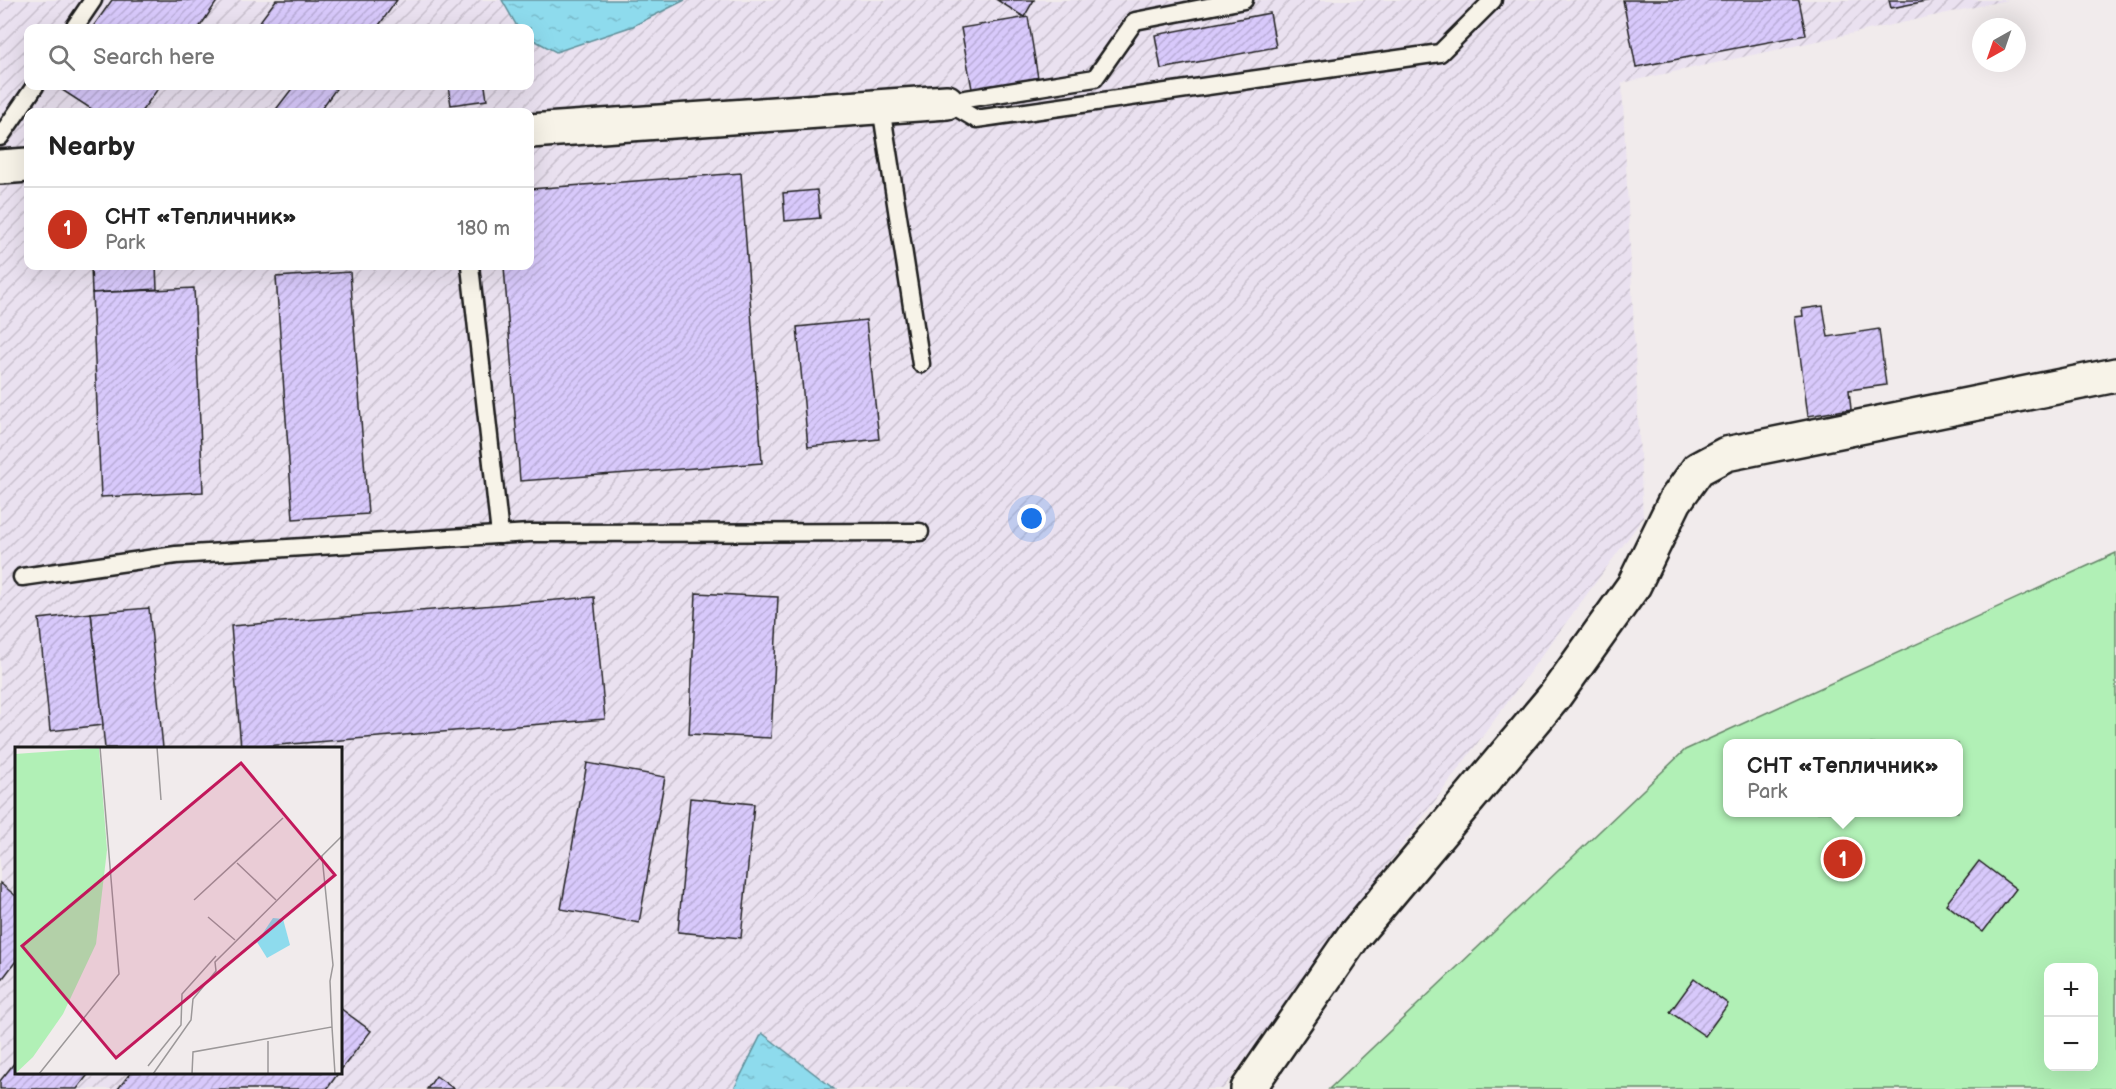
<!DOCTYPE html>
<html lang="en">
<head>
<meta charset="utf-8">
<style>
	:root { --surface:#fff; --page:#f2f2f2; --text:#222; --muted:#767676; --line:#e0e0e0; --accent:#c8321e }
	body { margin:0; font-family:"Balsamiq Sans",sans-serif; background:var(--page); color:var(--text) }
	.controls { position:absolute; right:18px; bottom:18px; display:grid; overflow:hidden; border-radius:12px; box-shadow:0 6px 24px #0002 }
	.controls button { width:54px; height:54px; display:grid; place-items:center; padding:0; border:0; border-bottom:2px solid var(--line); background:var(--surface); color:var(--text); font:30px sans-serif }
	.compass { position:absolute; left:1972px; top:18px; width:54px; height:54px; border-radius:50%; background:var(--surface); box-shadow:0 6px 24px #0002; rotate:220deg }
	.you { position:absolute; left:1032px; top:519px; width:21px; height:21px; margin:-15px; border:4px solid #fff; border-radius:50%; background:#1a73e8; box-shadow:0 0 0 9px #1a73e833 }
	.badge { display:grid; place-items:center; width:39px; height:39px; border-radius:50%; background:var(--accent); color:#fff; font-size:20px; font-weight:700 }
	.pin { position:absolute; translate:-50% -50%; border:3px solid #fff; box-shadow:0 2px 6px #0006 }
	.popup { position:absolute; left:1723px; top:739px; width:240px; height:78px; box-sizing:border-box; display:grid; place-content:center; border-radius:12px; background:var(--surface); filter:drop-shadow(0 2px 4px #0005); font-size:20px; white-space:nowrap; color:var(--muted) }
	.popup b { font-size:22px; color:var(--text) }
	.popup::after { content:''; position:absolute; left:50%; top:100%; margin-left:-12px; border:12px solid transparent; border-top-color:var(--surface) }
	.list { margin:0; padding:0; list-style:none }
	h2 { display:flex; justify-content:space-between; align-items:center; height:78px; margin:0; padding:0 24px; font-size:26px }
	h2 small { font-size:20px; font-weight:400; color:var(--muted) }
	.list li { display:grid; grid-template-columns:39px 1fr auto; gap:18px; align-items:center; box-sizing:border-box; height:84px; padding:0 24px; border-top:2px solid var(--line) }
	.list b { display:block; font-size:22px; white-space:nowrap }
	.list p { margin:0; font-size:20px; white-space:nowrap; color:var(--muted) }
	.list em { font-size:20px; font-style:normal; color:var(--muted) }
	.icon { flex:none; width:33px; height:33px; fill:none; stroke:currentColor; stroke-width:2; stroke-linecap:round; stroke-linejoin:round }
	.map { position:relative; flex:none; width:2116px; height:1089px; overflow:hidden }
	.search { position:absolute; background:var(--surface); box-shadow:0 6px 24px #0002; left:24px; top:24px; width:510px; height:66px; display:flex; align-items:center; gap:15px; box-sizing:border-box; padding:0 21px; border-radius:12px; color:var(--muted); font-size:22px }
	.panel { position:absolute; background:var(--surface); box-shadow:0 6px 24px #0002; left:24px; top:108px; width:510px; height:162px; border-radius:12px }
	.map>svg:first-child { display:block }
	.industrial { fill:url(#industrial-furrows); fill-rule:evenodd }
	.garden { fill:#b1f0b6; stroke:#668669; stroke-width:1.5; fill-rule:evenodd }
	.water { fill:url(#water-ripples); stroke:#608f99; stroke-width:1.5 }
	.building { fill:url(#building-hatch); stroke:#1c1c1c; stroke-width:1.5 }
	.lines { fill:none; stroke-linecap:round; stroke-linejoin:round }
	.service-casing { stroke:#1c1c1c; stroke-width:21 }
	.minor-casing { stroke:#1c1c1c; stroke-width:38 }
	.service { stroke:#f7f3e8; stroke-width:16 }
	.minor { stroke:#f7f3e8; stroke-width:33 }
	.inset-road { fill:none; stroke:#9c9899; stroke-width:1.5 }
	.view { fill:#c2185b; fill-opacity:0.15; stroke:#c2185b; stroke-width:3 }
	.inset-edge { fill:none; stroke:#1c1c1c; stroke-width:3 }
</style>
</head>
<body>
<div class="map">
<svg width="2116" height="1089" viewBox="0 0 2116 1089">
	<defs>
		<pattern id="industrial-furrows" width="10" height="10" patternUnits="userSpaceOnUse" patternTransform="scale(1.5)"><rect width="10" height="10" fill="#eae1f0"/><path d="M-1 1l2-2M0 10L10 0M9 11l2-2" fill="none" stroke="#c8c0cd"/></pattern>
		<pattern id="water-ripples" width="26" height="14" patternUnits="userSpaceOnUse" patternTransform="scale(1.5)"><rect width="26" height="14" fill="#8edbed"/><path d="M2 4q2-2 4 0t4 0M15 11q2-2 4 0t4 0" fill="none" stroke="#7abbcb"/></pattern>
		<pattern id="building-hatch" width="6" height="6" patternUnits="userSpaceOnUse" patternTransform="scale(1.5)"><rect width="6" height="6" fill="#d8c9fb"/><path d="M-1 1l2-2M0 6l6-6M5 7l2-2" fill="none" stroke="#b9acd7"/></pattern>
	</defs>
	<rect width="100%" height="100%" fill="#f1ebec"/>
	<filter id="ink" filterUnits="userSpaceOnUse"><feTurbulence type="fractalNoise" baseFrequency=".0167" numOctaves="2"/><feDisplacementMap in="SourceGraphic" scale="12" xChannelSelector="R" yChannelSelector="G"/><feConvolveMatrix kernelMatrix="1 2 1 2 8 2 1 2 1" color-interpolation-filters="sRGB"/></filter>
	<g filter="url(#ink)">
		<path class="industrial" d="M0 0H2007L1622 83 1643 518 1223 1089H0ZM28 28H530V86H28ZM28 112H530V266H28ZM16 748H340V1072H16Z"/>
		<path class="garden" d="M2116 553V1089H1329L1685 750ZM1728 744H1958V812H1728ZM2048 968H2094V1066H2048Z"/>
		<g class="water">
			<path d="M502 0H685L633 26 556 52 530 38V28H518Z"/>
			<path d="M762 1033 834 1089H734Z"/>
		</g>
		<g class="building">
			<path d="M112 0H218L199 28H92Z"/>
			<path d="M276 0H397L377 28H255Z"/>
			<path d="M997 0H1034L1024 17Z"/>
			<path d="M1623 0H1799L1806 35 1636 67Z"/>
			<path d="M1889 0H1931L1891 8Z"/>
			<path d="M1270 13 1276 47 1161 69 1155 35Z"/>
			<path d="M1028 17 1038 78 972 89 961 28Z"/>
			<path d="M56 86H160L141 112H96Z"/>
			<path d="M292 86H338L319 112H274L294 86Z"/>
			<path d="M448 86H485L487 100 451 105Z"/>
			<path d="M741 173 762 463 520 481 504 266H530V189Z"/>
			<path d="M817 190 820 218 785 221 783 193Z"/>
			<path d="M91 266H156L157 289 92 293Z"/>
			<path d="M350 272 368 514 293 519 276 277Z"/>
			<path d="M194 288 203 492 101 497 92 293Z"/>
			<path d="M1823 306 1828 337 1879 329 1886 385 1849 390 1851 409 1808 416 1795 317 1803 316 1802 309Z"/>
			<path d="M866 320 879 439 808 447 797 327Z"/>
			<path d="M696 593 778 597 771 738 689 734Z"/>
			<path d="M594 597 605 719 241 748 231 626Z"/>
			<path d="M149 608 163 748H105L91 613Z"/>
			<path d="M91 613 103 725 50 731 39 619Z"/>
			<path d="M587 763 665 777 639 923 561 909Z"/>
			<path d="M690 798 754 804 741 938 678 932Z"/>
			<path d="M1979 861 2016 889 1983 932 1946 904Z"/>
			<path d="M0 883 16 896V961L0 982Z"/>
			<path d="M1694 979 1728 1004 1705 1036 1670 1012Z"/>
			<path d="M340 1008 371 1031 340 1071Z"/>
			<path d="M16 1061V1072H90L77 1089H0V1081Z"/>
			<path d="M131 1072H339L327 1089H118Z"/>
			<path d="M436 1076 454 1089H427Z"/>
		</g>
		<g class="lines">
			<defs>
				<g id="service">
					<path d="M74 28 93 0"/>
					<path d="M947 102 976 119 1440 53 1493 0"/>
					<path d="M947 102 1095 78 1135 21 1244 0"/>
					<path d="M881 107 921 364"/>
					<path d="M0 137 35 86"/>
					<path d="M470 266 500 535"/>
					<path d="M22 577 176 555 530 533 920 532"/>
				</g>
				<g id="minor">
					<path d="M530 131 947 102"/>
					<path d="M0 167 28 165"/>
					<path d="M1248 1089 1353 937 1554 697 1634 585 1675 501 1698 469 1726 454 2116 375"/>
				</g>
			</defs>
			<use href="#service" class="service-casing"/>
			<use href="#minor" class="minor-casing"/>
			<use href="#service" class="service"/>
			<use href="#minor" class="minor"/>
		</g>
	</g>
	<g transform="translate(15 747)">
		<rect width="327" height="327" fill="#f1ebec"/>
		<path d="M84 1 92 103 81 197 48 267 18 310 0 327V7Z" fill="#b1f0b6"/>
		<path d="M258 171 268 172 275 198 252 211 242 195Z" fill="#8edbed"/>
		<path class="inset-road" d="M142 0 146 53M222 116 261 153M179 153 268 71M193 170 220 193M317 280 320 327M253 294V327M133 319 166 278 167 247 201 209M24 327 104 227 85 0M138 327 176 273 178 252 201 224 200 215 327 89M177 327 178 305 317 280 315 234 318 218 307 109"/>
		<path class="view" d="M226 16 320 128 101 311 7 199Z"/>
		<rect width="327" height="327" class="inset-edge"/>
	</g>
</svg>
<div class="controls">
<button>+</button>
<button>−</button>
</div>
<svg class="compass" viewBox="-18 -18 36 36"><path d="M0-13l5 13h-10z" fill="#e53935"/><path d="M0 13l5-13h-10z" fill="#767676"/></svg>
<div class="you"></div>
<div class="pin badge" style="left:1843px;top:859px">1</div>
<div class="popup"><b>СНТ «Тепличник»</b>Park</div>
<div class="search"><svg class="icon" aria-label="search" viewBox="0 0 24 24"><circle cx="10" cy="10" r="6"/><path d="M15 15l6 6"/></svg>Search here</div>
<section class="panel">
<h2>Nearby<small></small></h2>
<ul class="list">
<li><span class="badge">1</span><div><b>СНТ «Тепличник»</b><p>Park</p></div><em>180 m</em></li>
</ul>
</section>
</div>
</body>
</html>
